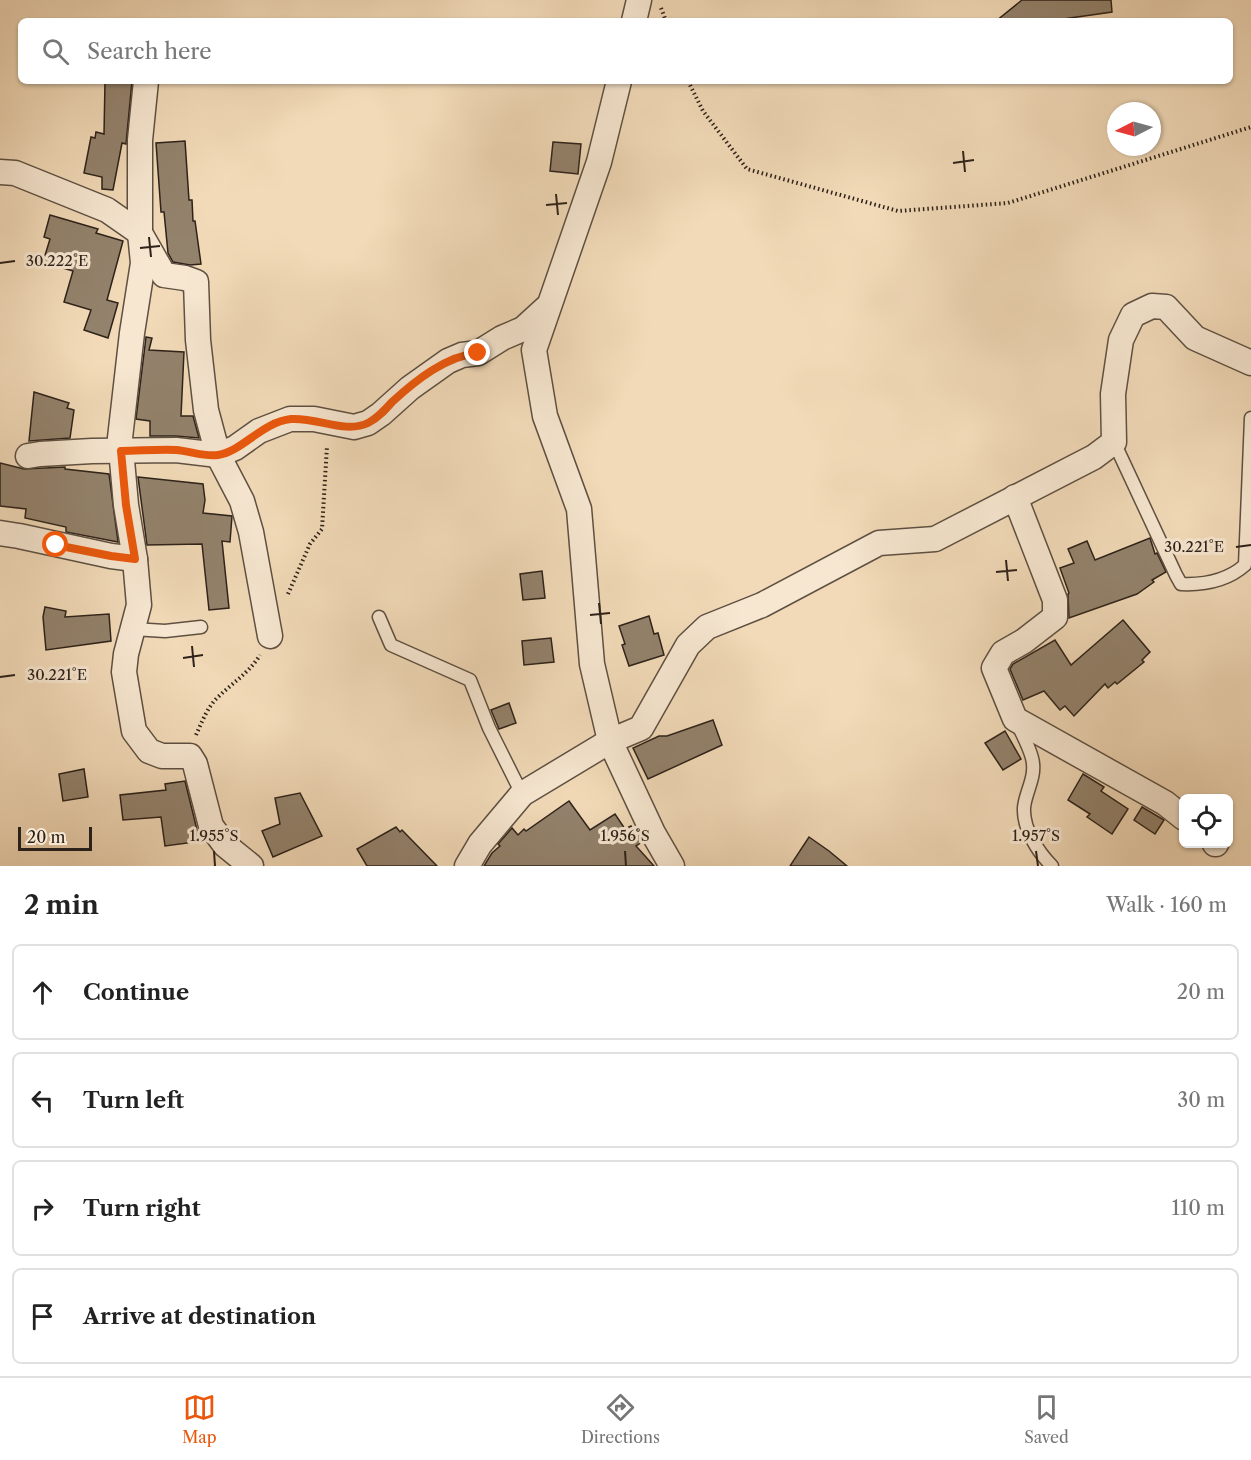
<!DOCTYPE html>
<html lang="en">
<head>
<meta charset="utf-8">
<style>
	:root { --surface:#fff; --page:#f2f2f2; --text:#222; --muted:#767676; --line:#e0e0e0; --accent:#ea580c }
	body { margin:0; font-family:"Libre Caslon Text",serif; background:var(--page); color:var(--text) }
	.controls { position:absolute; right:18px; bottom:18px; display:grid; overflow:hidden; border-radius:9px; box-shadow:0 2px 4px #0004 }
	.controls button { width:54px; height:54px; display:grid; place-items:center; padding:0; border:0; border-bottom:2px solid var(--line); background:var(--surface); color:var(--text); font:30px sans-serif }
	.compass { position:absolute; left:1107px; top:102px; width:54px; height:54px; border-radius:50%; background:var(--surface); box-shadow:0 2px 4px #0004; rotate:264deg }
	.scale { position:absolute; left:18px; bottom:15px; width:74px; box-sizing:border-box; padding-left:6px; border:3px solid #2d221a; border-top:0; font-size:16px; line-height:21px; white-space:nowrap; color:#2d221a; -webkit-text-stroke:4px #f7e7d1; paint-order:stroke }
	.stop { position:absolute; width:18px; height:18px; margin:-14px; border:4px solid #ea580c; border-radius:50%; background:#fff }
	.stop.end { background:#ea580c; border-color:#fff; box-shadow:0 2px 6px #0008 }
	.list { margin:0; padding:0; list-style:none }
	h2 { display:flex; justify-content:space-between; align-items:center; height:78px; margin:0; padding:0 24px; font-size:26px }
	h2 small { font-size:20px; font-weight:400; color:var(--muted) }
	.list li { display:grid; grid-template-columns:39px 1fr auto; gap:18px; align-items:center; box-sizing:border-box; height:96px; margin:0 12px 12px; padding:0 12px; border:2px solid var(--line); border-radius:9px }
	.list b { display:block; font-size:22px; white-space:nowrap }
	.list em { font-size:20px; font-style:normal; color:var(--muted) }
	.icon { flex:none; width:33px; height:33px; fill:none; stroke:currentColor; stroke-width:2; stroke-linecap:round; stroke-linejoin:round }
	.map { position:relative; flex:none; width:1251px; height:866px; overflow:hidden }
	.search { position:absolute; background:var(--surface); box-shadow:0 2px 4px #0004; left:18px; right:18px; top:18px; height:66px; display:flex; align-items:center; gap:15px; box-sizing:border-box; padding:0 21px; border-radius:9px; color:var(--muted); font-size:22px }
	.sheet { height:510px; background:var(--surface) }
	nav { display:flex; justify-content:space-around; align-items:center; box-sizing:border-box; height:84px; border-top:2px solid var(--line); background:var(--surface); font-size:16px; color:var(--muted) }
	nav a { display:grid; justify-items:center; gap:3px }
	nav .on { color:var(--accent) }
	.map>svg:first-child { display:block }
	.building { fill:#93826c; stroke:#2d221a; stroke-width:1.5 }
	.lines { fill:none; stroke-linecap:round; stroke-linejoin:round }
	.service-casing { stroke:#5e5042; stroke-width:15 }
	.minor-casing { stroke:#5e5042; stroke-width:27 }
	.path { stroke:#2d221a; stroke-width:4; stroke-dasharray:1.5 3; stroke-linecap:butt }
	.service { stroke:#f7e7d1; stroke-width:12 }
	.minor { stroke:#f7e7d1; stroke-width:24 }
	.route { stroke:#ea580c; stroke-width:8 }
	.ticks { fill:none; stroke:#2d221a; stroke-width:2 }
	.ticks-label { font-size:15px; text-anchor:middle; fill:#2d221a; stroke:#f7e7d1; stroke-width:6; stroke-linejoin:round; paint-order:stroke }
</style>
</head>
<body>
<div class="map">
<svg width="1251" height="866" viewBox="0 0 1251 866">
	<rect width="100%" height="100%" fill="#f2dab8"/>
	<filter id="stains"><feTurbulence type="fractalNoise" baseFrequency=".00333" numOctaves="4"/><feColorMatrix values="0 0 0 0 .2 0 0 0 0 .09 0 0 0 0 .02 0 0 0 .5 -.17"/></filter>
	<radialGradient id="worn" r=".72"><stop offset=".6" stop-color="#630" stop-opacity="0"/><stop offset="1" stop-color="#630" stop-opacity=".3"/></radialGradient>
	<g class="building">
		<path d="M1022 0H1111L1112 12 1049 21H996Z"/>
		<path d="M105 81H132L126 144 122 143 113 190 102 189V177L84 173 91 137 95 138 96 132 104 134Z"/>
		<path d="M185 141 189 200H192L193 221H195L201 264 190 265 173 262 168 253 164 212H161L156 143Z"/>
		<path d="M553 142 581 144 578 174 550 171Z"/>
		<path d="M50 215 98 229 96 233 123 241 107 300 118 303 108 338 84 330 91 310 64 302 73 271 43 262 50 239 44 237Z"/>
		<path d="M146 337 152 338 149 350 184 352 181 416H193L199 438 176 436H150V421L136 419Z"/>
		<path d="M34 392 69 403 67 408 74 410 70 438 29 441Z"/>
		<path d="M0 463 24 469 65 467V469L109 474 118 542 66 532V527L25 518 26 509 0 506Z"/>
		<path d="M138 477 203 484 205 500 203 513 232 516 230 542 222 541 229 608 209 610 202 544 147 545Z"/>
		<path d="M1150 538 1155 554 1157 553 1166 572 1152 580 1154 582 1137 594 1069 618 1068 594 1069 593 1060 568 1074 563 1068 549 1087 541 1095 560Z"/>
		<path d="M542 571 545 598 523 600 520 574Z"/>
		<path d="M45 607 66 611 65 617 109 614 111 641 46 650 43 617Z"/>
		<path d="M649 616 654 634 658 633 664 655 629 666 622 645 625 644 619 626Z"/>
		<path d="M1123 620 1150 652 1142 660 1144 662 1117 684 1115 682 1108 688 1105 684 1074 716 1065 706 1060 710 1044 691 1023 700 1010 669 1013 664 1055 640 1071 665Z"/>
		<path d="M551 638 554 662 524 665 522 641Z"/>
		<path d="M509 703 516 723 499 729 491 710Z"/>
		<path d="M713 720 722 745 648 779 633 748 659 736H667Z"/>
		<path d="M1005 731 1021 759 1003 770 985 743Z"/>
		<path d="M84 769 88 797 63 801 59 774Z"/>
		<path d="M1083 774 1104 787 1101 791 1128 809 1112 834 1087 817 1090 814 1068 800Z"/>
		<path d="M185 781 197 830 203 841 165 846 161 817 123 820 120 795 166 790 165 784Z"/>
		<path d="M300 793 322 836 273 857 262 831 280 824 275 798Z"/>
		<path d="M569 801 590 830 615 814 625 829 631 826 642 842 636 846 654 866H484L492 853 500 846 498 844 512 828 518 835 524 829 526 831Z"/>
		<path d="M1142 807 1164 820 1155 834 1134 820Z"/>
		<path d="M396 827 400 832 402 830 437 866H367L357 849Z"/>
		<path d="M809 837 829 851 847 866H790Z"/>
	</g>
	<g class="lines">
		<defs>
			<g id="service">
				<path d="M1114 442 1176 575 1181 584C1204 585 1227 581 1245 565L1251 418"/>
				<path d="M379 617 391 645 470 680 489 728 522 794"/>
				<path d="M133 629 165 631 201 627"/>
				<path d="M1017 723C1022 734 1029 746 1032 758 1037 777 1025 792 1024 808 1023 829 1038 852 1052 866"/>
			</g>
			<g id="minor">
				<path d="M634 21 639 0"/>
				<path d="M146 81 140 140V233L143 263 132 333 120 438 126 505 135 559 139 605 126 654 124 672 134 731 149 751 162 756H190L195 764 211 826 225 845 251 866"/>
				<path d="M619 81 599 162 534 350 545 416 579 509 592 664 610 741 653 833 672 866"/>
				<path d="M0 172 15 173 107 210 140 233 164 275 185 278 196 282 198 340 206 410 218 455 242 501 251 532 270 636"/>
				<path d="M28 456 40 454 92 451 176 450 218 455 235 448 259 431 290 419H314L354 427 368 423 381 414 410 388 448 361 462 355 478 353 502 338 523 329 546 308"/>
				<path d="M1015 497 1055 600V617L1024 641 1003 653 994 668 1015 719 1165 803 1184 818"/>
				<path d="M0 533 19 536 111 556 135 559"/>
				<path d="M1215 844H1216"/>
				<path d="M467 866 480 844 522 794 610 741 641 728 688 645 707 627 762 605 879 543 935 539 1094 457 1114 442 1113 394 1121 340 1133 315 1152 306 1166 307 1195 338 1251 363"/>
			</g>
		</defs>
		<use href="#service" class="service-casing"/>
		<use href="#minor" class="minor-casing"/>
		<g class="path">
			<path d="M661 8 666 21"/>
			<path d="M688 81 703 111 747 169 898 211 1008 203 1251 127"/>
			<path d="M288 594 310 544 322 529 327 446"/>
			<path d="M196 735C202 722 207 708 217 698 231 684 249 673 260 655"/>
		</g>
		<use href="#service" class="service"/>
		<use href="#minor" class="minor"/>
	</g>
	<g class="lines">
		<path class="route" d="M56 545 111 556 135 559 126 505 121 451C139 451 158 449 176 450 190 451 204 457 218 455 243 451 262 422 291 419 317 417 345 434 368 423 378 418 385 410 392 402 416 380 446 356 478 353"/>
	</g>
	<path class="ticks" d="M963 151 965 172M953 163 974 160M556 194 558 215M546 205 567 203M149 237 151 257M140 248 160 246M0 263 15 261M1236 547 1251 545M1006 560 1008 581M996 572 1017 570M599 603 601 624M590 615 610 613M192 646 194 667M183 658 203 655M0 677 15 675M214 851 215 866M625 851 626 866M1036 851 1038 866"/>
	<g class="ticks-label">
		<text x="57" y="266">30.222°E</text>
		<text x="1194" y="552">30.221°E</text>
		<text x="57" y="680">30.221°E</text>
		<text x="214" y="841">1.955°S</text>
		<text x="625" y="841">1.956°S</text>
		<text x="1036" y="841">1.957°S</text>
	</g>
	<rect width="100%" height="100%" filter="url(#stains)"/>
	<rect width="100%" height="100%" fill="url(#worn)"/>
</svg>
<div class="controls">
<button><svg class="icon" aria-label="locate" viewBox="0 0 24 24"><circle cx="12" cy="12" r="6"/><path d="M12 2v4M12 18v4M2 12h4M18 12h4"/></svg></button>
</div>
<svg class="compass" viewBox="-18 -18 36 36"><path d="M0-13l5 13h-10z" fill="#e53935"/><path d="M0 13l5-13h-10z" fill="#767676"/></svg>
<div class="scale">20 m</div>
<div class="stop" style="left:56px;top:545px"></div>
<div class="stop end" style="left:478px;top:353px"></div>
<div class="search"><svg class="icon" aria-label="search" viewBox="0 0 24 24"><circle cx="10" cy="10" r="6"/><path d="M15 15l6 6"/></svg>Search here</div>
</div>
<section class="sheet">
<h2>2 min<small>Walk · 160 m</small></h2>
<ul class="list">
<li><svg class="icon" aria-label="ahead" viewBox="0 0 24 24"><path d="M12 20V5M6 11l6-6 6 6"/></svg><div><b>Continue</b></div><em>20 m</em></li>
<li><svg class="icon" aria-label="left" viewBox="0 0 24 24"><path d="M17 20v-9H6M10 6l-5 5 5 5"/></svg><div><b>Turn left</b></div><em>30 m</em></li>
<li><svg class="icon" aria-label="right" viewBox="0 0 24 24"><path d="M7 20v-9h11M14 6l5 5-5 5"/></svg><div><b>Turn right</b></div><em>110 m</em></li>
<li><svg class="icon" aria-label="arrive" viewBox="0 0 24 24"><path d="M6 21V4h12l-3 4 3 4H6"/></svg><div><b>Arrive at destination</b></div></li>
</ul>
</section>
<nav>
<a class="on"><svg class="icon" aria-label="map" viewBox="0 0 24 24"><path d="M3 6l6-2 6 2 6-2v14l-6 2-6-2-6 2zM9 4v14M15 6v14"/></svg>Map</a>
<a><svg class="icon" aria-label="directions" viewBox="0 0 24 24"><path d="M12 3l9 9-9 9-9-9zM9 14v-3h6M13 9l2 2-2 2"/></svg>Directions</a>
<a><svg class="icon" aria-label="saved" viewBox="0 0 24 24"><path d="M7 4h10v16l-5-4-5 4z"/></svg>Saved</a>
</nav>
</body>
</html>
